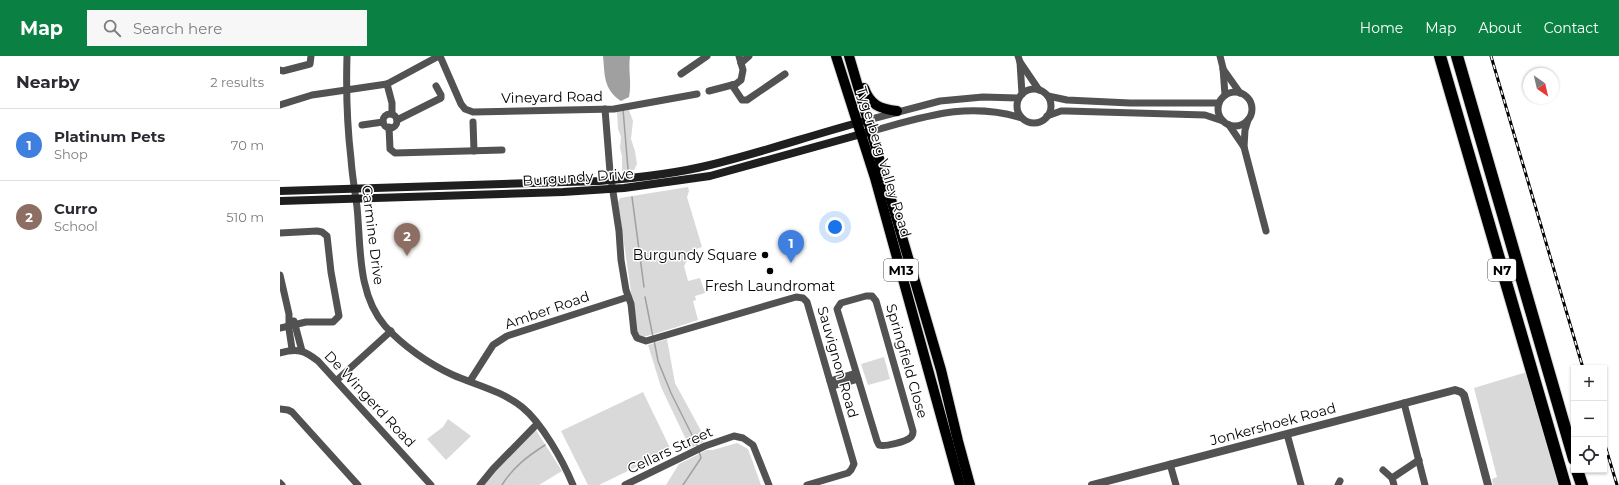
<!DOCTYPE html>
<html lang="en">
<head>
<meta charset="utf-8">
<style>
	:root { --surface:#fff; --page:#f7f7f7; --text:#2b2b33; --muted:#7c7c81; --line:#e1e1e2; --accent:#0b8043 }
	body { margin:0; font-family:Montserrat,sans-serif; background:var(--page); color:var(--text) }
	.controls { position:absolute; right:12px; bottom:12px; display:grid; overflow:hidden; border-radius:0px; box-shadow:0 1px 3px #0004 }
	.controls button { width:36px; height:36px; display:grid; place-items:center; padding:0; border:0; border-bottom:1px solid var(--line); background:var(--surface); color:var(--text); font:20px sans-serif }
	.compass { position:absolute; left:1243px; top:12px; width:36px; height:36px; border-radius:50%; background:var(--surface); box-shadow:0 1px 3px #0004; rotate:146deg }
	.you { position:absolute; left:555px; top:171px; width:14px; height:14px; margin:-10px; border:3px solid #fff; border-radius:50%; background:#1a73e8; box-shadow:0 0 0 6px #1a73e833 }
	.badge { display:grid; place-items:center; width:26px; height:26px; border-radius:50%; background:var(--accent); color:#fff; font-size:13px; font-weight:700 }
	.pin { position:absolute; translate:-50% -33px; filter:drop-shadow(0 1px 2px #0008) }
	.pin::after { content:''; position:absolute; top:21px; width:14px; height:12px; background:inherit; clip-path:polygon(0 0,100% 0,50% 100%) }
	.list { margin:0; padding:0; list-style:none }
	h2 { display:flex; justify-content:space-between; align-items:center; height:52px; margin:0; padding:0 16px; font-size:17px }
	h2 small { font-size:13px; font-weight:400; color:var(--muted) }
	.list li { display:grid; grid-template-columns:26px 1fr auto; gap:12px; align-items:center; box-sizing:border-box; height:72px; padding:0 16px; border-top:1px solid var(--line) }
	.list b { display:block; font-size:15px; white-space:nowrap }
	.list p { margin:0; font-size:13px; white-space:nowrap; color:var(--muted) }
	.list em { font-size:13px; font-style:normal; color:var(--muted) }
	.icon { flex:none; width:22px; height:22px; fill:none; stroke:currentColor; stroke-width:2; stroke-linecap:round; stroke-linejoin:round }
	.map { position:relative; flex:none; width:1339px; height:429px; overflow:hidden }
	header { display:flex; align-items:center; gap:24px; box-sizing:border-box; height:56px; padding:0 20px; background:var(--accent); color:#fff }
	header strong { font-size:19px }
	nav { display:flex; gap:22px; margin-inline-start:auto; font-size:14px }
	.search { width:280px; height:36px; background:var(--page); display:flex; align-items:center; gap:10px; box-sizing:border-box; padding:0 14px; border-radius:0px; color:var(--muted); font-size:15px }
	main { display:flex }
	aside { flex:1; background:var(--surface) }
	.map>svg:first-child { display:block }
	.green { fill:#d9d9d9 }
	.water { fill:#a0a0a0 }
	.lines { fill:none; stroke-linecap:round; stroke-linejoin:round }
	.stream { stroke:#a0a0a0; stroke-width:1.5 }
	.primary-casing { stroke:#dbdbdb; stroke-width:12 }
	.motorway-casing { stroke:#dbdbdb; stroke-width:14 }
	.minor { stroke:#525252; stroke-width:7 }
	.tertiary { stroke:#525252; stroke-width:8 }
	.secondary { stroke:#1f1f1f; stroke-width:8 }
	.primary { stroke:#000; stroke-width:10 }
	.motorway { stroke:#000; stroke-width:12 }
	.rail-casing { stroke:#000; stroke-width:3 }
	.rail { stroke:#fff; stroke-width:1.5; stroke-dasharray:4.5; stroke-linecap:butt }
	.poi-dot { fill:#000; stroke:#fff; stroke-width:1.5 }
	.labels { text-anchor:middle; stroke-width:3; stroke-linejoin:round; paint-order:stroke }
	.shield { fill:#fff; stroke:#4c4c4c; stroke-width:1 }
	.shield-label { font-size:13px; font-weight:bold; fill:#000 }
	.street-label { font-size:14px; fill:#000; stroke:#fff }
	.poi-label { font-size:14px; fill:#000; stroke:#fff; text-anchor:end }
</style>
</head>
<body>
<header>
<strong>Map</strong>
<div class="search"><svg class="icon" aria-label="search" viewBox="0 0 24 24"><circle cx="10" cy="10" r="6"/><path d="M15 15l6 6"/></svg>Search here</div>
<nav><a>Home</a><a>Map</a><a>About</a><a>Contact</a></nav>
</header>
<main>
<aside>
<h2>Nearby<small>2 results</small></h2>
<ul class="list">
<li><span class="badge" style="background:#3f7fe0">1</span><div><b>Platinum Pets</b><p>Shop</p></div><em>70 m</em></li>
<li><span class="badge" style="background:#8d6e63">2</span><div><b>Curro</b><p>School</p></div><em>510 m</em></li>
</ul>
</aside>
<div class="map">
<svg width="1339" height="429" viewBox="0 0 1339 429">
	<rect width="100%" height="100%" fill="#fff"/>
	<g class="green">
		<path d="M349 54 353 65 351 83 355 95 357 108 354 114 342 115V100L340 92 341 81 338 73 337 56Z"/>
		<path d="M408 131 409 135 407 141 422 191 410 195 411 198 404 210 408 225 420 222 425 237 415 240 416 244 413 245 418 264C408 267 365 282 360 281L357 277 338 146 340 142Z"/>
		<path d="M387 283 395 327 425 382 423 386 410 392 381 331 368 289Z"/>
		<path d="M604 301 610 323 588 329 581 308Z"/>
		<path d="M1247 316 1279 429H1213L1212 423 1217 421 1194 332Z"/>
		<path d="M363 336 391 394 319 429H308L281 375Z"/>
		<path d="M168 363 191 380 166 404 147 383 163 371Z"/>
		<path d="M254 371 282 415 259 429H200Z"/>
		<path d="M457 387 468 393 481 429H386L399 408 427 394H433Z"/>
	</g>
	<path class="water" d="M323 0H350C348 14 352 27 349 41L341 45C323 33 325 19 323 0Z"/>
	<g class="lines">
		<g class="stream">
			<path d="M343 53 348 113"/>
			<path d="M352 141 364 231"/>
			<path d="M365 241 373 281"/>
			<path d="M374 284 378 305 391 337 418 391"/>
			<path d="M222 429C233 411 248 400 265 389"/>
			<path d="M403 429 421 402 419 395"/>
		</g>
		<defs>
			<g id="primary">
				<path d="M556 0 595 122 680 429"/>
				<path d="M569 0 661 314 678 385 690 429"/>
				<path d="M584 32C590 49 600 53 617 55"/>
			</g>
			<g id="motorway">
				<path d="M1160 0 1285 429"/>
				<path d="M1177 0 1294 403"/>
				<path d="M1297 414 1302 429"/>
			</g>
		</defs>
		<use href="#primary" class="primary-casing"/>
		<use href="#motorway" class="motorway-casing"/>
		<g class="minor">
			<path d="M67 0C66 34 67 69 71 103 72 119 75 135 77 151 81 190 77 238 105 270 123 290 149 308 173 319 196 329 222 335 242 351 262 367 283 405 293 429"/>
			<path d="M160 0 181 48 185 53 193 56 334 53 417 38"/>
			<path d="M738 0 740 6 742 38"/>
			<path d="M940 0 943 12 945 39"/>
			<path d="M740 6 759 34"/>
			<path d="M461 7 469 0"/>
			<path d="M943 13 960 37"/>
			<path d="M0 14 3 15 30 8 31 0"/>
			<path d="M401 18 427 0"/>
			<path d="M107 28 112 47V58"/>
			<path d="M452 29 462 44H467L505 18"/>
			<circle cx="754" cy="50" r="17"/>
			<path d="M429 35 456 28 461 24 463 14 459 0"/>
			<circle cx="955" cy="53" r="17"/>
			<path d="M768 40 787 44 850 47H939"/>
			<path d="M0 49 32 39 107 28 159 0"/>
			<path d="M325 53 330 116 339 175 341 204 346 234 351 248 354 276 357 282 366 285 516 241 523 242 527 246 574 408 571 414 568 417 527 429"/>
			<circle cx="110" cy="65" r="7"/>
			<path d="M767 60 781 55H787L925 59 943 65"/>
			<path d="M117 64 161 42V39L156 30"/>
			<path d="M588 64 660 45 703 41 739 42"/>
			<path d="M968 64 965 74 964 91 986 175"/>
			<path d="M193 66 194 95"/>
			<path d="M82 69 103 66"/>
			<path d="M949 69 964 91"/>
			<path d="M109 71 110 93 115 97 222 94"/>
			<path d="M592 75C644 61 687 45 742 62"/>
			<path d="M0 177 37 175 42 176 47 180 51 216 59 260 53 266H26L0 272"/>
			<path d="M0 219 9 258V273L12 293"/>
			<path d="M586 240H592L596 245 633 375C633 378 633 379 631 381 626 386 604 391 599 389L597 385 557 253 561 247Z"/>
			<path d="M14 265 22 295"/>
			<path d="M0 297C17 292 24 294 38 305L151 429"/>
			<path d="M57 324 111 275"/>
			<path d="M190 325 213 289 227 280 348 241"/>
			<path d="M550 325 576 317"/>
			<path d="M552 330 578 323"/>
			<path d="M1124 347 1145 429"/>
			<path d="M0 353 8 354 12 356 78 429"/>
			<path d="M1007 378 1021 429"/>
			<path d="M890 408 896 429"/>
			<path d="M1103 414 1112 422"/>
			<path d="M0 427 2 429"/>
			<path d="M200 429 213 413 257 368"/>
			<path d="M345 429 425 390 454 380 463 382 473 389 489 429"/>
			<path d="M1058 429 1060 425"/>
			<path d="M1114 429 1112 422 1139 404"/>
		</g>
		<path class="tertiary" d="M812 429 1175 334 1181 336 1184 339 1208 429"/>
		<g class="secondary">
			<path d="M0 135 319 125C356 122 394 118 430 109 483 96 535 78 588 64"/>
			<path d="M0 145 283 136 344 132 430 120 592 75"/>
		</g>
		<use href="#primary" class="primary"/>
		<use href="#motorway" class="motorway"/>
		<defs>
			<g id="rail">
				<path d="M1211 0 1303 312"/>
				<path d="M1324 386 1337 429"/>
			</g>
		</defs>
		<use href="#rail" class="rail-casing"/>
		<use href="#rail" class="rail"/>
	</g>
	<g class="poi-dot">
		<circle cx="485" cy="199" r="4"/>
		<circle cx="490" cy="215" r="4"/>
	</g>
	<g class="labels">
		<g class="shield">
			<rect x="604" y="203" width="34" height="22" rx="3"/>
			<rect x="1208" y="203" width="28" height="22" rx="3"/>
		</g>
		<g class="shield-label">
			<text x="621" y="219">M13</text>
			<text x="1222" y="219">N7</text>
		</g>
		<g class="street-label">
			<text transform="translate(272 41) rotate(-1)" y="5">Vineyard Road</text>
			<text transform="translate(604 106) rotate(73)" y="5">Tygerberg Valley Road</text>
			<text transform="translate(298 121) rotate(-4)" y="5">Burgundy Drive</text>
			<text transform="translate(93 179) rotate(83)" y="5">Carmine Drive</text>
			<text transform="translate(267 254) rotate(-19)" y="5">Amber Road</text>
			<text transform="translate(627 305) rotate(74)" y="5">Springfield Close</text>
			<text transform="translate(558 306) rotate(74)" y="5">Sauvignon Road</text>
			<text transform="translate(90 343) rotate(47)" y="5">De Wingerd Road</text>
			<text transform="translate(993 368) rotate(-15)" y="5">Jonkershoek Road</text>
			<text transform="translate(390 394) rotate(-25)" y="5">Cellars Street</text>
		</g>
		<g class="poi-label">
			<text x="477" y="204">Burgundy Square</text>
			<text x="490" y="235" text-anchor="middle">Fresh Laundromat</text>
		</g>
	</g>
</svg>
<div class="controls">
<button>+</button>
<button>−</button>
<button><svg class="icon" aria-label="locate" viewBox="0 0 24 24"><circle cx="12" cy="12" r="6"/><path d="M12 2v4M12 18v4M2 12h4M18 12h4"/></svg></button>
</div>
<svg class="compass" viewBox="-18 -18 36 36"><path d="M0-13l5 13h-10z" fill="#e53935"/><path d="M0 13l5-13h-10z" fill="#7c7c81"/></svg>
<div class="you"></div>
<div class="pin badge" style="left:511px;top:207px;background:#3f7fe0">1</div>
<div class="pin badge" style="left:127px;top:200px;background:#8d6e63">2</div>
</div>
</main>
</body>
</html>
